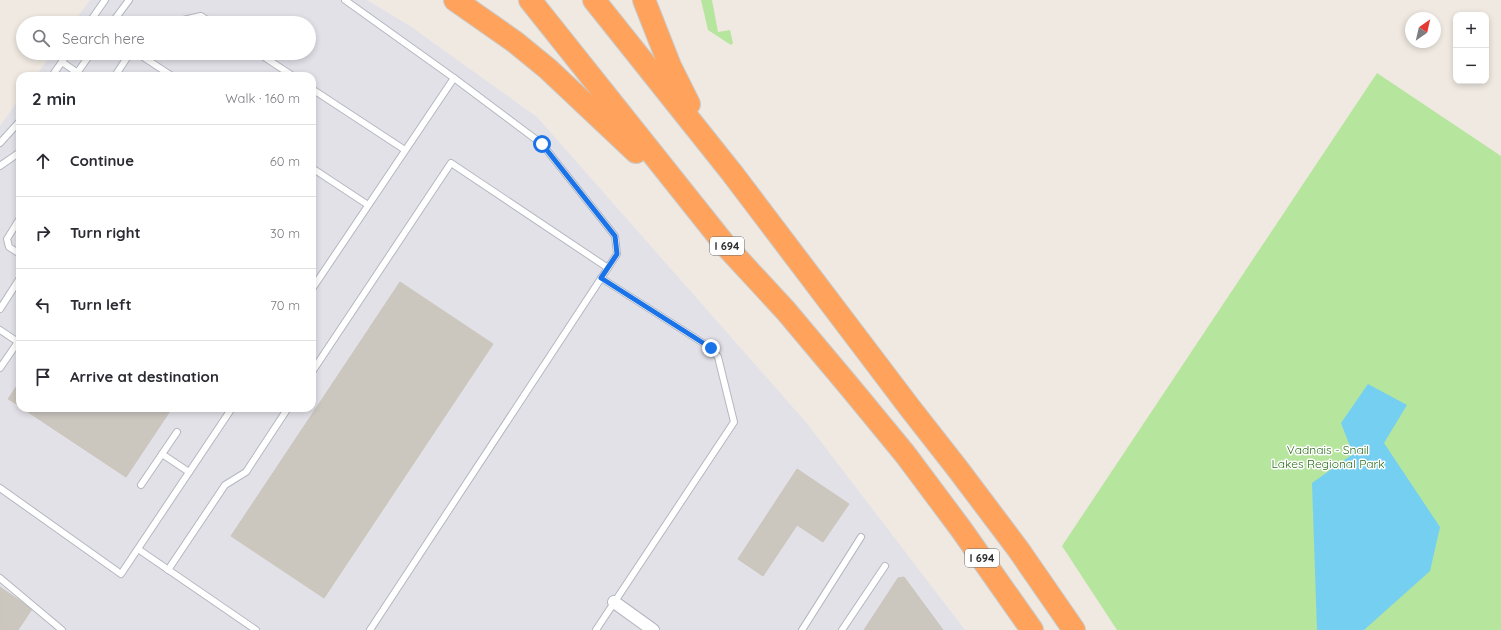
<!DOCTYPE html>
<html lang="en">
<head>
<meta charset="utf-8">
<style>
	:root { --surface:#fff; --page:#f7f7f7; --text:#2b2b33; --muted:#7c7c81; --line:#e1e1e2 }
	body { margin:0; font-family:Quicksand,sans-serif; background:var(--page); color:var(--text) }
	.controls { position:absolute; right:12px; top:12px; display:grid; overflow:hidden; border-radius:8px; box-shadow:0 2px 6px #0003 }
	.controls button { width:36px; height:36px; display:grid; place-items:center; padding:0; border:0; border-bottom:1px solid var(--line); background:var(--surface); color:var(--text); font:20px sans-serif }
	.compass { position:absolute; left:1405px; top:12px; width:36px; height:36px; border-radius:50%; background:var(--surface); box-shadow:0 2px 6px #0003; rotate:34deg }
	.stop { position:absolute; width:12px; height:12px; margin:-9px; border:3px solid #1a73e8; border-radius:50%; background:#fff }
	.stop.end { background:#1a73e8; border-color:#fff; box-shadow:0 1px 4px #0008 }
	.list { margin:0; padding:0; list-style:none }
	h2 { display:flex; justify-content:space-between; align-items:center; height:52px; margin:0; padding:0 16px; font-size:17px }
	h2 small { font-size:13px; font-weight:400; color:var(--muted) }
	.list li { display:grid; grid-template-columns:26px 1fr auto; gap:12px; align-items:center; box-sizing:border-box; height:72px; padding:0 16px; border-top:1px solid var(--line) }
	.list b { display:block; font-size:15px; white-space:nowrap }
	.list em { font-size:13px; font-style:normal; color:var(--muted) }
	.icon { flex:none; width:22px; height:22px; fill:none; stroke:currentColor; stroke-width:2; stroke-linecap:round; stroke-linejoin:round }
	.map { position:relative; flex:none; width:1501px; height:630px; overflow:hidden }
	.search { position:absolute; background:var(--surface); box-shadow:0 2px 6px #0003; left:16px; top:16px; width:300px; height:44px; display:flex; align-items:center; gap:10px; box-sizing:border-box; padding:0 14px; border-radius:22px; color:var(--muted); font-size:15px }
	.panel { position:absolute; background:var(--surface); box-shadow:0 2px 6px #0003; left:16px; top:72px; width:300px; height:340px; border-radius:12px }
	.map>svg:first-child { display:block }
	.industrial { fill:#e3e1e8 }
	.green { fill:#b6e59e }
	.water { fill:#75cff0 }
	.building { fill:#cbc7bf; stroke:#cbc5ba }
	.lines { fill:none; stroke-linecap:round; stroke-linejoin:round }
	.lane-casing { stroke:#b4b7c1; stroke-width:8 }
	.street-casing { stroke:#b4b7c1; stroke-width:14 }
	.highway-casing { stroke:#c9c9c9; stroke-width:24 }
	.lane { stroke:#fff; stroke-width:6 }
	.street { stroke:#fff; stroke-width:12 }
	.highway { stroke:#ffa35c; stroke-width:22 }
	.route { stroke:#1a73e8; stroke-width:5 }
	.labels { text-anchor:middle; stroke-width:3; stroke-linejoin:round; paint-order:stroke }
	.shield { fill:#fff; stroke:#6d6d6d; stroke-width:1 }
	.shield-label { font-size:11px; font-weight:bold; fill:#2e2e2e }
	.park-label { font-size:12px; fill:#2c6e1b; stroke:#fff }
</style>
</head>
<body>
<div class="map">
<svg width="1501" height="630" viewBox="0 0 1501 630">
	<rect width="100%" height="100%" fill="#efe9e1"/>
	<path class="industrial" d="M90 0H367L410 26 537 117 805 421 965 630H0V126L20 98V408H312V76H36L52 53H309V23H73Z"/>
	<g class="green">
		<path d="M701 0H712L718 32 730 30 733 43 731 45 708 30Z"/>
		<path d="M1377 73 1501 156V630H1117L1062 546Z"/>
	</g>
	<path class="water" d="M1368 384 1407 405 1384 443 1440 527 1430 571 1364 630H1317L1312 483 1353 454 1341 423Z"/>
	<g class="building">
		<path d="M400 282 493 344 324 598 231 536Z"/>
		<path d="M20 381V406L8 399Z"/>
		<path d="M22 408H172L126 477Z"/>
		<path d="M797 469 849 504 823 542 797 525 763 576 738 559Z"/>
		<path d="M904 577 943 630H864L898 578Z"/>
		<path d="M0 587 32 609 18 630H0Z"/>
	</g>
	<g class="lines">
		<defs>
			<g id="lane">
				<path d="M345 0 454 78 542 144 615 236 617 254 370 630"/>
				<path d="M89 23 105 0"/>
				<path d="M112 23 129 0"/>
				<path d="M170 23 201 16 212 23"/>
				<path d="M137 53 172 76"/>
				<path d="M258 53 293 76"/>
				<path d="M62 62 82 76"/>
				<path d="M52 76 68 53"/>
				<path d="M75 76 91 53"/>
				<path d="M115 76 130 53"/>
				<path d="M312 89 405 150"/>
				<path d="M0 143 20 121"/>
				<path d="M0 166 20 152"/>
				<path d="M312 168 368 205"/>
				<path d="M20 218 7 239 9 247 20 254"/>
				<path d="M312 289 454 78"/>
				<path d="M0 309 20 278"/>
				<path d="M0 330 18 342 19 340"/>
				<path d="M0 368 18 342"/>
				<path d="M312 372 451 163 608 268"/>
				<path d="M162 454 189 472"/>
				<path d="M141 485 177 432"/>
				<path d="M0 488 121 574 232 408"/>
				<path d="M138 549 256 630"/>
				<path d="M168 570 225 485 246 472 288 408"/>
				<path d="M0 578 62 630"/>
				<path d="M596 630 734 422 718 357 711 348 601 278"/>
				<path d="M802 630 861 537"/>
				<path d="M842 630 885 566"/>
			</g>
			<path id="street" d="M614 602 653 630"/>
			<g id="highway">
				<path d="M455 0 515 42 548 69 636 152"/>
				<path d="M530 0 726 246 786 311 849 386 905 454 961 529 1032 630"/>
				<path d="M594 0 732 173 910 408 957 468 1018 549 1074 630"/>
				<path d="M644 0 670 66 689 104"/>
			</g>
		</defs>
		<use href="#lane" class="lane-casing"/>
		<use href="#street" class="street-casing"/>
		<use href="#highway" class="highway-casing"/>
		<use href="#lane" class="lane"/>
		<use href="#street" class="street"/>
		<use href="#highway" class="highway"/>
	</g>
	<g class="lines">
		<path class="route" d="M542 144 615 236 617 254 601 278 711 348"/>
	</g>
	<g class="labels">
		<g class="shield">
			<rect x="710" y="237" width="34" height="18" rx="3"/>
			<rect x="965" y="549" width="34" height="18" rx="3"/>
		</g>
		<g class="shield-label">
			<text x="727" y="250">I 694</text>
			<text x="982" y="562">I 694</text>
		</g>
		<g class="park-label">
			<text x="1328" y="454">Vadnais - Snail<tspan x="1328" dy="14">Lakes Regional Park</tspan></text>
		</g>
	</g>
</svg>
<div class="controls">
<button>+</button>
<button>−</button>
</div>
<svg class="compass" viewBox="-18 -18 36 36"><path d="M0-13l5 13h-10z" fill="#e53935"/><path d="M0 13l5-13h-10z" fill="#7c7c81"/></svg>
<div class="stop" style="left:542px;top:144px"></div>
<div class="stop end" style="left:711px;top:348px"></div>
<div class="search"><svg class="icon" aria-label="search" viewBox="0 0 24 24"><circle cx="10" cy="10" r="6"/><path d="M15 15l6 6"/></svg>Search here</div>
<section class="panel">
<h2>2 min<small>Walk · 160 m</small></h2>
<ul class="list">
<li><svg class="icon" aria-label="ahead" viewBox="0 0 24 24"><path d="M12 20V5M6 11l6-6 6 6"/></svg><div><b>Continue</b></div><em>60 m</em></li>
<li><svg class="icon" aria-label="right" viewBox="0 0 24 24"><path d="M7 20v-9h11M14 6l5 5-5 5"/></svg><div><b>Turn right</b></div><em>30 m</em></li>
<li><svg class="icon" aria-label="left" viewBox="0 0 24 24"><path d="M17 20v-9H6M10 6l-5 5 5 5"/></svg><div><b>Turn left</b></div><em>70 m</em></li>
<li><svg class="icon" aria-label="arrive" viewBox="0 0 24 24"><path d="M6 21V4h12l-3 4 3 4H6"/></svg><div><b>Arrive at destination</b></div></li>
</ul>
</section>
</div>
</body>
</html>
